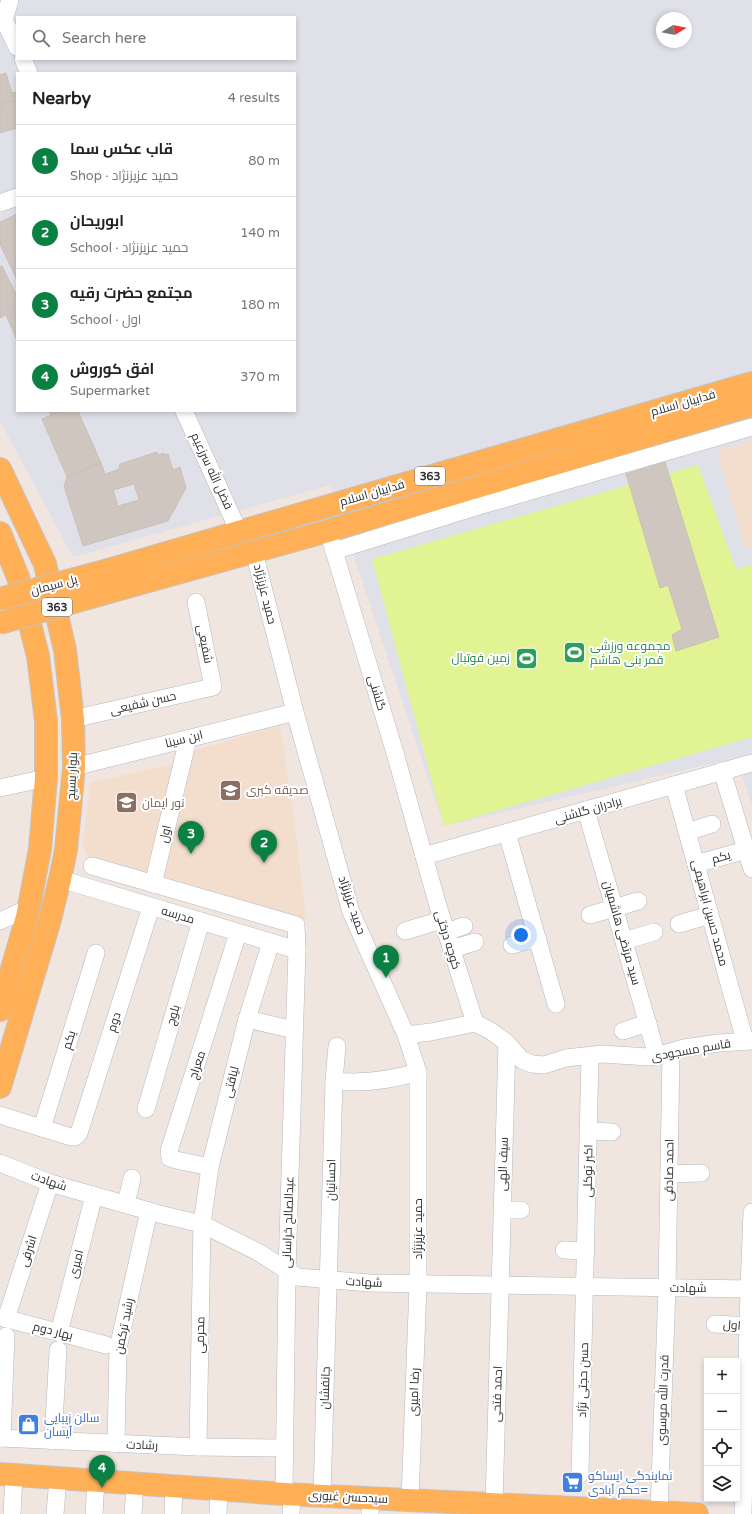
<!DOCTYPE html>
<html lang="en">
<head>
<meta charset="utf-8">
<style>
	:root { --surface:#fff; --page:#f2f2f2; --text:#222; --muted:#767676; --line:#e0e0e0; --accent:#0b8043 }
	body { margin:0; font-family:"Varela Round",Cairo,sans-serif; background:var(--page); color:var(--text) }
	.controls { position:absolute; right:12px; bottom:12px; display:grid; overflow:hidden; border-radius:0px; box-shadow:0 2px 6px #0003 }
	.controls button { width:36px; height:36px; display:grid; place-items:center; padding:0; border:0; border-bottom:1px solid var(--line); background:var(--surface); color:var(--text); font:20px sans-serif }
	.compass { position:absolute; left:656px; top:12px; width:36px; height:36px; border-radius:50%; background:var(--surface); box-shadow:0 2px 6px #0003; rotate:80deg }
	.you { position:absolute; left:521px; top:935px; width:14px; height:14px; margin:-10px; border:3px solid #fff; border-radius:50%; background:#1a73e8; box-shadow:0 0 0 6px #1a73e833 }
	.badge { display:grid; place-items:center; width:26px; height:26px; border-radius:50%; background:var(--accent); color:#fff; font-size:13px; font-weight:700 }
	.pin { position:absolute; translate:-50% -33px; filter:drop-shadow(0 1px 2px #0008) }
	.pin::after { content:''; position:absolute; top:21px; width:14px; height:12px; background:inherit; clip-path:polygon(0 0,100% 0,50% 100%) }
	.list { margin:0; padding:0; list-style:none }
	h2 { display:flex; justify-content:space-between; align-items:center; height:52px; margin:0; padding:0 16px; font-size:17px }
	h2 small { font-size:13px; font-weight:400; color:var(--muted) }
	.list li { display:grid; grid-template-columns:26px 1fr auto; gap:12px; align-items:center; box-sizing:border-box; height:72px; padding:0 16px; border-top:1px solid var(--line) }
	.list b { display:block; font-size:15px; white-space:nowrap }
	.list p { margin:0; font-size:13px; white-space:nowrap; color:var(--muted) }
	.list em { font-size:13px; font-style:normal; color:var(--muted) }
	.icon { flex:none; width:22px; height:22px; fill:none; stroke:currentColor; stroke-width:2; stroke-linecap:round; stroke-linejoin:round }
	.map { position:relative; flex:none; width:752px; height:1514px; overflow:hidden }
	.search { position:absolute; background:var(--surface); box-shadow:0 2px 6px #0003; left:16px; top:16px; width:280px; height:44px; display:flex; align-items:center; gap:10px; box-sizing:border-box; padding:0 14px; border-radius:0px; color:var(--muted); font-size:15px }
	.panel { position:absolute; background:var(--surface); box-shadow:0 2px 6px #0003; left:16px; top:72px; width:280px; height:340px; border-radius:0px }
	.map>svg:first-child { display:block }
	.industrial { fill:#e0e0e8; fill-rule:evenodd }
	.education { fill:#f3dece }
	.pitch { fill:#e1f392 }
	.building { fill:#cfc6c0; stroke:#ccc0b8; fill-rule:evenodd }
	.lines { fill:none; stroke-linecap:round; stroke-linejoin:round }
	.minor-casing { stroke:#b3b9c2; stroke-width:18 }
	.major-casing { stroke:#c4c4c4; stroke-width:24 }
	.minor { stroke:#fff; stroke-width:17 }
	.major { stroke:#ffb056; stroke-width:22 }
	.major-bridge-casing { stroke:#c4c4c4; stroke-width:24; stroke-linecap:butt }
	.major-bridge { stroke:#ffb056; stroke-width:22 }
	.labels { text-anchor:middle; stroke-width:4; stroke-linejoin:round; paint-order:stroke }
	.shield { fill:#fff; stroke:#6d6d6d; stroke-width:1 }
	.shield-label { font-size:11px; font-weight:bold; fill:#2e2e2e }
	.street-label { font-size:12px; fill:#2e2e2e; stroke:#fff }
	.leisure-label { font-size:12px; fill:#27864d; stroke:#fff; text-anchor:start }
	.education-label { font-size:12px; fill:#785e54; stroke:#fff; text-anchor:start }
	.shop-label { font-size:12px; fill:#366cbe; stroke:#fff; text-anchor:start }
</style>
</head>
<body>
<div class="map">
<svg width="752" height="1514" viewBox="0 0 752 1514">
	<rect width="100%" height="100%" fill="#f0e5df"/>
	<path class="industrial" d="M0 0H752V806L736 758 444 826 330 485 73 557 0 421ZM17 17H295V59H17ZM662 18H686V42H662ZM17 73H295V411H17Z"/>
	<g class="education">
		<path d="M752 440V547L745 549 717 451Z"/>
		<path d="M280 725 294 817 306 920 220 894 145 875 94 865 83 848 90 783 178 763 184 754Z"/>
	</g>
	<path class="pitch" d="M698 465 736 569 752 565V737L444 826 372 559Z"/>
	<g class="building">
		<path d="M6 73 12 93 17 92V100L0 105V75Z"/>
		<path d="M17 100V128L0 133V105Z"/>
		<path d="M17 214V280L0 244V222Z"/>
		<path d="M2 266 17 296V309L0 318V267Z"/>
		<path d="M17 309V340L6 315Z"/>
		<path d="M49 411H61L51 415Z"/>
		<path d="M61 411H78L101 463 67 477 42 419Z"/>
		<path d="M157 452 158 455 164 453V455L168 454 173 470 180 467 186 488 168 521 83 546 64 486 67 477 101 463 105 474 119 469 120 464ZM134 484 139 500 118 506 113 490Z"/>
		<path d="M665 462 719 637 676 651 672 635 682 629 668 585 660 588 626 474Z"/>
	</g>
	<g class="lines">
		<defs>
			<g id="minor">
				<path d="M0 11 17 47"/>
				<path d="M4 20 10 0"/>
				<path d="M23 59 29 73"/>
				<path d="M0 203 17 197"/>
				<path d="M184 411 239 532"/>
				<path d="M328 531 395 753 438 906 475 1023"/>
				<path d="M334 551 479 506 752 427"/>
				<path d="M254 552 295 712 351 912 406 1035 418 1072V1284L410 1500"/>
				<path d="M73 719 213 687 196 602"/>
				<path d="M74 767 295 712"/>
				<path d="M722 771 752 869"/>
				<path d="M674 785 745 1041"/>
				<path d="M0 788 46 778"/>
				<path d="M586 810 657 1056"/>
				<path d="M687 832 712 824"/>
				<path d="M507 833 556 1004"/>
				<path d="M424 856 752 763"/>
				<path d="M696 864 746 850"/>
				<path d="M92 866 296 925 297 950 287 1271 284 1494"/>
				<path d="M60 879 297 950"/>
				<path d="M153 884 188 739"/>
				<path d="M590 915 638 901"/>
				<path d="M0 921 29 908"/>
				<path d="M679 924 710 915"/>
				<path d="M405 931 442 920"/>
				<path d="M446 932 464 926"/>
				<path d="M624 941 654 932"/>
				<path d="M512 945 537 938"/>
				<path d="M451 949 475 942"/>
				<path d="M247 1019 294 1030"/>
				<path d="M623 1031 648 1023"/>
				<path d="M406 1035 431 1032 475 1023 491 1031 507 1043 522 1060 532 1064 544 1065 566 1058 602 1054 649 1057 657 1056 684 1048 719 1043 752 1041"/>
				<path d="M334 1081C362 1084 391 1080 418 1072"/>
				<path d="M146 1109 201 921"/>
				<path d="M0 1115 71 1137H75L79 1133 151 907"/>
				<path d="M42 1128 96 953"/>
				<path d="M589 1131 612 1132"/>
				<path d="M0 1163 50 1183 163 1215 202 1224 258 1252 297 1277 370 1283 752 1289"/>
				<path d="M210 1167 176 1160 170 1158 169 1151 238 933"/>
				<path d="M669 1174 701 1173"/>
				<path d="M126 1204 132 1178"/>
				<path d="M502 1210H521"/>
				<path d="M564 1250 586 1251"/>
				<path d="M0 1317 106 1345"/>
				<path d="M6 1319 50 1183"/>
				<path d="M715 1324 748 1326"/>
				<path d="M59 1333 94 1195"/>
				<path d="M0 1438 198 1447 284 1448"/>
				<path d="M2 1438 6 1336"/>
				<path d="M53 1441 58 1350"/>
				<path d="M116 1444 118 1348 149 1211"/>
				<path d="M198 1447 202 1224 210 1167 247 1019 271 942"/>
				<path d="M580 1474 590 1056"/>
				<path d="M322 1496 334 1081 337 1046"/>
				<path d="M494 1504 507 1043"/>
				<path d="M659 1512 667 1288 671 1053"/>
				<path d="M12 1514 14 1475"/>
				<path d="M55 1514 58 1478"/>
				<path d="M94 1514 96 1481"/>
				<path d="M133 1514 135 1484"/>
				<path d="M173 1514 174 1486"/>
				<path d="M218 1514 219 1490"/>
				<path d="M291 1514 292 1494"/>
				<path d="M370 1514 371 1498"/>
				<path d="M743 1514 749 1288 752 1212"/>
			</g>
			<g id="major">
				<path d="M0 469 45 564 65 650 73 719 74 767 66 850 60 879 49 923 0 1087"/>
				<path d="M0 533 18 577 38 656 46 721V778L40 849 27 917 0 1010"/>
				<path d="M108 570 752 383"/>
				<path d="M113 591 328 531 752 405"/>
				<path d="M0 1474 284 1494 697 1514"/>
			</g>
		</defs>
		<use href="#minor" class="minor-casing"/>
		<use href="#major" class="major-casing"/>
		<use href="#minor" class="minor"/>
		<use href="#major" class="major"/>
		<defs>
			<g id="major-bridge">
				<path d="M0 599 108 570"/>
				<path d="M0 623 113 591"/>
			</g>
		</defs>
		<use href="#major-bridge" class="major-bridge-casing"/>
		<use href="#major-bridge" class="major-bridge"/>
	</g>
	<defs>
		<symbol id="stadium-square" viewBox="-11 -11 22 22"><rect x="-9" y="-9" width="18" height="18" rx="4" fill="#2e9e5b" stroke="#fff"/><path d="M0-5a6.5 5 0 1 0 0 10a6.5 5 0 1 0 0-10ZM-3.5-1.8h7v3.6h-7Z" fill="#fff"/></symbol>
		<symbol id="school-square" viewBox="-11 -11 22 22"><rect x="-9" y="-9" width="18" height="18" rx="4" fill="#8d6e63" stroke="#fff"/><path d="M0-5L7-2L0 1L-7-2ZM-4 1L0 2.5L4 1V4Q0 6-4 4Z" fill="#fff"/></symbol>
		<symbol id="shop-square" viewBox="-11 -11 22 22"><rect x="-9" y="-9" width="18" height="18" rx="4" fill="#3f7fe0" stroke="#fff"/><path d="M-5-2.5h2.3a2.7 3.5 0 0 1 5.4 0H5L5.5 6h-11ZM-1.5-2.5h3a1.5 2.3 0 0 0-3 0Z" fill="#fff"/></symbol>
		<symbol id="supermarket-square" viewBox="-11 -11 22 22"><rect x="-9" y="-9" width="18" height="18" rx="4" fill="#3f7fe0" stroke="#fff"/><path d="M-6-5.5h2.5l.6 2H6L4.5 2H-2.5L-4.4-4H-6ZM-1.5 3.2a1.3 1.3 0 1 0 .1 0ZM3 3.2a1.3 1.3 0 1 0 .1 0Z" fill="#fff"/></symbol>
	</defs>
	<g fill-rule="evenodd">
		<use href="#stadium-square" x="562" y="640" width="25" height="25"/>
		<use href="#stadium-square" x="514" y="646" width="25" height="25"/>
		<use href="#school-square" x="218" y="778" width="25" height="25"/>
		<use href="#school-square" x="114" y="790" width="25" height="25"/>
		<use href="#shop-square" x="16" y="1412" width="25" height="25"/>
		<use href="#supermarket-square" x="560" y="1470" width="25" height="25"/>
	</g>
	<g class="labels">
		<g class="shield">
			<rect x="415" y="467" width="30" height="18" rx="3"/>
			<rect x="42" y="598" width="30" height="18" rx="3"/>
		</g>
		<g class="shield-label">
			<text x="430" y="480">363</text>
			<text x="57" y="611">363</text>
		</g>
		<g class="street-label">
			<text transform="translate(683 403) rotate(-16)" y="4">فداییان اسلام</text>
			<text transform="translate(212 471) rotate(65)" y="4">فضل الله سرزعیم</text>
			<text transform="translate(372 493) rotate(-16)" y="4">فداییان اسلام</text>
			<text transform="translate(54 585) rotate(-15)" y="4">پل سیمان</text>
			<text transform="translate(265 594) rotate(76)" y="4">حمید عزیزنژاد</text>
			<text transform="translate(205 644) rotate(79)" y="4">شفیعی</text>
			<text transform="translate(377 693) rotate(73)" y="4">گلشنی</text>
			<text transform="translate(143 703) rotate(-13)" y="4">حسن شفیعی</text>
			<text transform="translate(184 739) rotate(-14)" y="4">ابن سینا</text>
			<text transform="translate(72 776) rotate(-87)" y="4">بلوار بسیج</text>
			<text transform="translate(588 810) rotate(-16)" y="4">برادران گلشنی</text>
			<text transform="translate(165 834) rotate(-77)" y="4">اول</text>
			<text transform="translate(721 857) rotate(-16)" y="4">یکم</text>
			<text transform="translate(352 905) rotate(71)" y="4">حمید عزیزنژاد</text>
			<text transform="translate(710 913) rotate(75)" y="4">محمد حسین ابراهیمی</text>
			<text transform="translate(178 915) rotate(17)" y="4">مدرسه</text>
			<text transform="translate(622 933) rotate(74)" y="4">سید مرتضی هاشمیان</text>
			<text transform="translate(448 940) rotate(73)" y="4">کوچه درختی</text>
			<text transform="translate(173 1015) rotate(-74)" y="4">بلوچ</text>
			<text transform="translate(114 1022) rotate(-72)" y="4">دوم</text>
			<text transform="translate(69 1040) rotate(-73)" y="4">یکم</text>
			<text transform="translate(691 1050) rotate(-10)" y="4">قاسم مسجودی</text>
			<text transform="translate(197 1065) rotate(-72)" y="4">معراج</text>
			<text transform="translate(231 1082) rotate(-76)" y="4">لیاقتی</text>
			<text transform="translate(503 1164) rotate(-88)" y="4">سیف الهی</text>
			<text transform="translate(669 1170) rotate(-89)" y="4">احمد صادقی</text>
			<text transform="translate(588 1171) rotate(-89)" y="4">اکبر توکلی</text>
			<text transform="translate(331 1180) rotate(-89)" y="4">احسانیان</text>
			<text transform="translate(49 1181) rotate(19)" y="4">شهادت</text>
			<text transform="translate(288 1222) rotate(-88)" y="4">عبدالصالح خراسانی</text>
			<text transform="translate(418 1229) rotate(-90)" y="4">حمید عزیزنژاد</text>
			<text transform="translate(28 1251) rotate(-72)" y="4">اشرفی</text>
			<text transform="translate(76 1264) rotate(-76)" y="4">امیری</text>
			<text transform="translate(364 1282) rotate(3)" y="4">شهادت</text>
			<text x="688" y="1292">شهادت</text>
			<text transform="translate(732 1325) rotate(4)" y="4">اول</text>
			<text transform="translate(124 1326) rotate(-79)" y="4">رشید ترکمن</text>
			<text transform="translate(53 1331) rotate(14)" y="4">بهار دوم</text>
			<text transform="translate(200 1335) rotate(-89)" y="4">محرمی</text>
			<text transform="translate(583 1380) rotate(-88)" y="4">حسن حجتی نژاد</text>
			<text transform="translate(325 1388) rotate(-88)" y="4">جانفشان</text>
			<text transform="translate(414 1392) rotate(-88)" y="4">رضا امیری</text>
			<text transform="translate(497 1394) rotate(-88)" y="4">احمد فتحی</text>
			<text transform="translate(663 1400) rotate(-88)" y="4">قدرت الله موسوی</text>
			<text transform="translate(142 1445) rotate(2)" y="4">رشادت</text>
			<text transform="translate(348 1497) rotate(3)" y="4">سیدحسن غیوری</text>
		</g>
		<g class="leisure-label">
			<text x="590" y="650">مجموعه ورزشی<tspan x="590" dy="14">قمر بنی هاشم</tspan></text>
			<text x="510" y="662" text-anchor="end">زمین فوتبال</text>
		</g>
		<g class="education-label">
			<text x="246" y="794">صدیقه کبری</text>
			<text x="142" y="807">نور ایمان</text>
		</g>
		<g class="shop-label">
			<text x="44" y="1422">سالن زیبایی<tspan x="44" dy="14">آیسان</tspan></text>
			<text x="588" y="1480">نمایندگی ایساکو<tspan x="588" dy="14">حکم آبادی=</tspan></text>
		</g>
	</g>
</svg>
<div class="controls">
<button>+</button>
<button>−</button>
<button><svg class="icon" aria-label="locate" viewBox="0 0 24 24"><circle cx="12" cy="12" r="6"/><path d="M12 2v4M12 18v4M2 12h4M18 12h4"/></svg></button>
<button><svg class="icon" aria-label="layers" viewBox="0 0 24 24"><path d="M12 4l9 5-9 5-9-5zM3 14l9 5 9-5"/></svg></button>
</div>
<svg class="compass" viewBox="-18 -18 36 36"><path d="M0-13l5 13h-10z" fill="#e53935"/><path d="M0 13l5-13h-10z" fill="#767676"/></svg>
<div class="you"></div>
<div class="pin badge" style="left:386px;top:978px">1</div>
<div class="pin badge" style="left:264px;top:863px">2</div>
<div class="pin badge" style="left:191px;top:854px">3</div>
<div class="pin badge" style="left:102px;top:1488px">4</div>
<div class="search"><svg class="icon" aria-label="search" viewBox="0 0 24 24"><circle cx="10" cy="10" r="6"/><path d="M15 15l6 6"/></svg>Search here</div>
<section class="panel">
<h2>Nearby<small>4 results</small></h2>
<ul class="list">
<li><span class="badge">1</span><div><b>قاب عکس سما</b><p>Shop · حمید عزیزنژاد</p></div><em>80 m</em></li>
<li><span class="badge">2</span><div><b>ابوریحان</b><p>School · حمید عزیزنژاد</p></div><em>140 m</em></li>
<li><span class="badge">3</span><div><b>مجتمع حضرت رقیه</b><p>School · اول</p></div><em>180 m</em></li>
<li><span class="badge">4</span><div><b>افق کوروش</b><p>Supermarket</p></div><em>370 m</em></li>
</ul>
</section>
</div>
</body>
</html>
